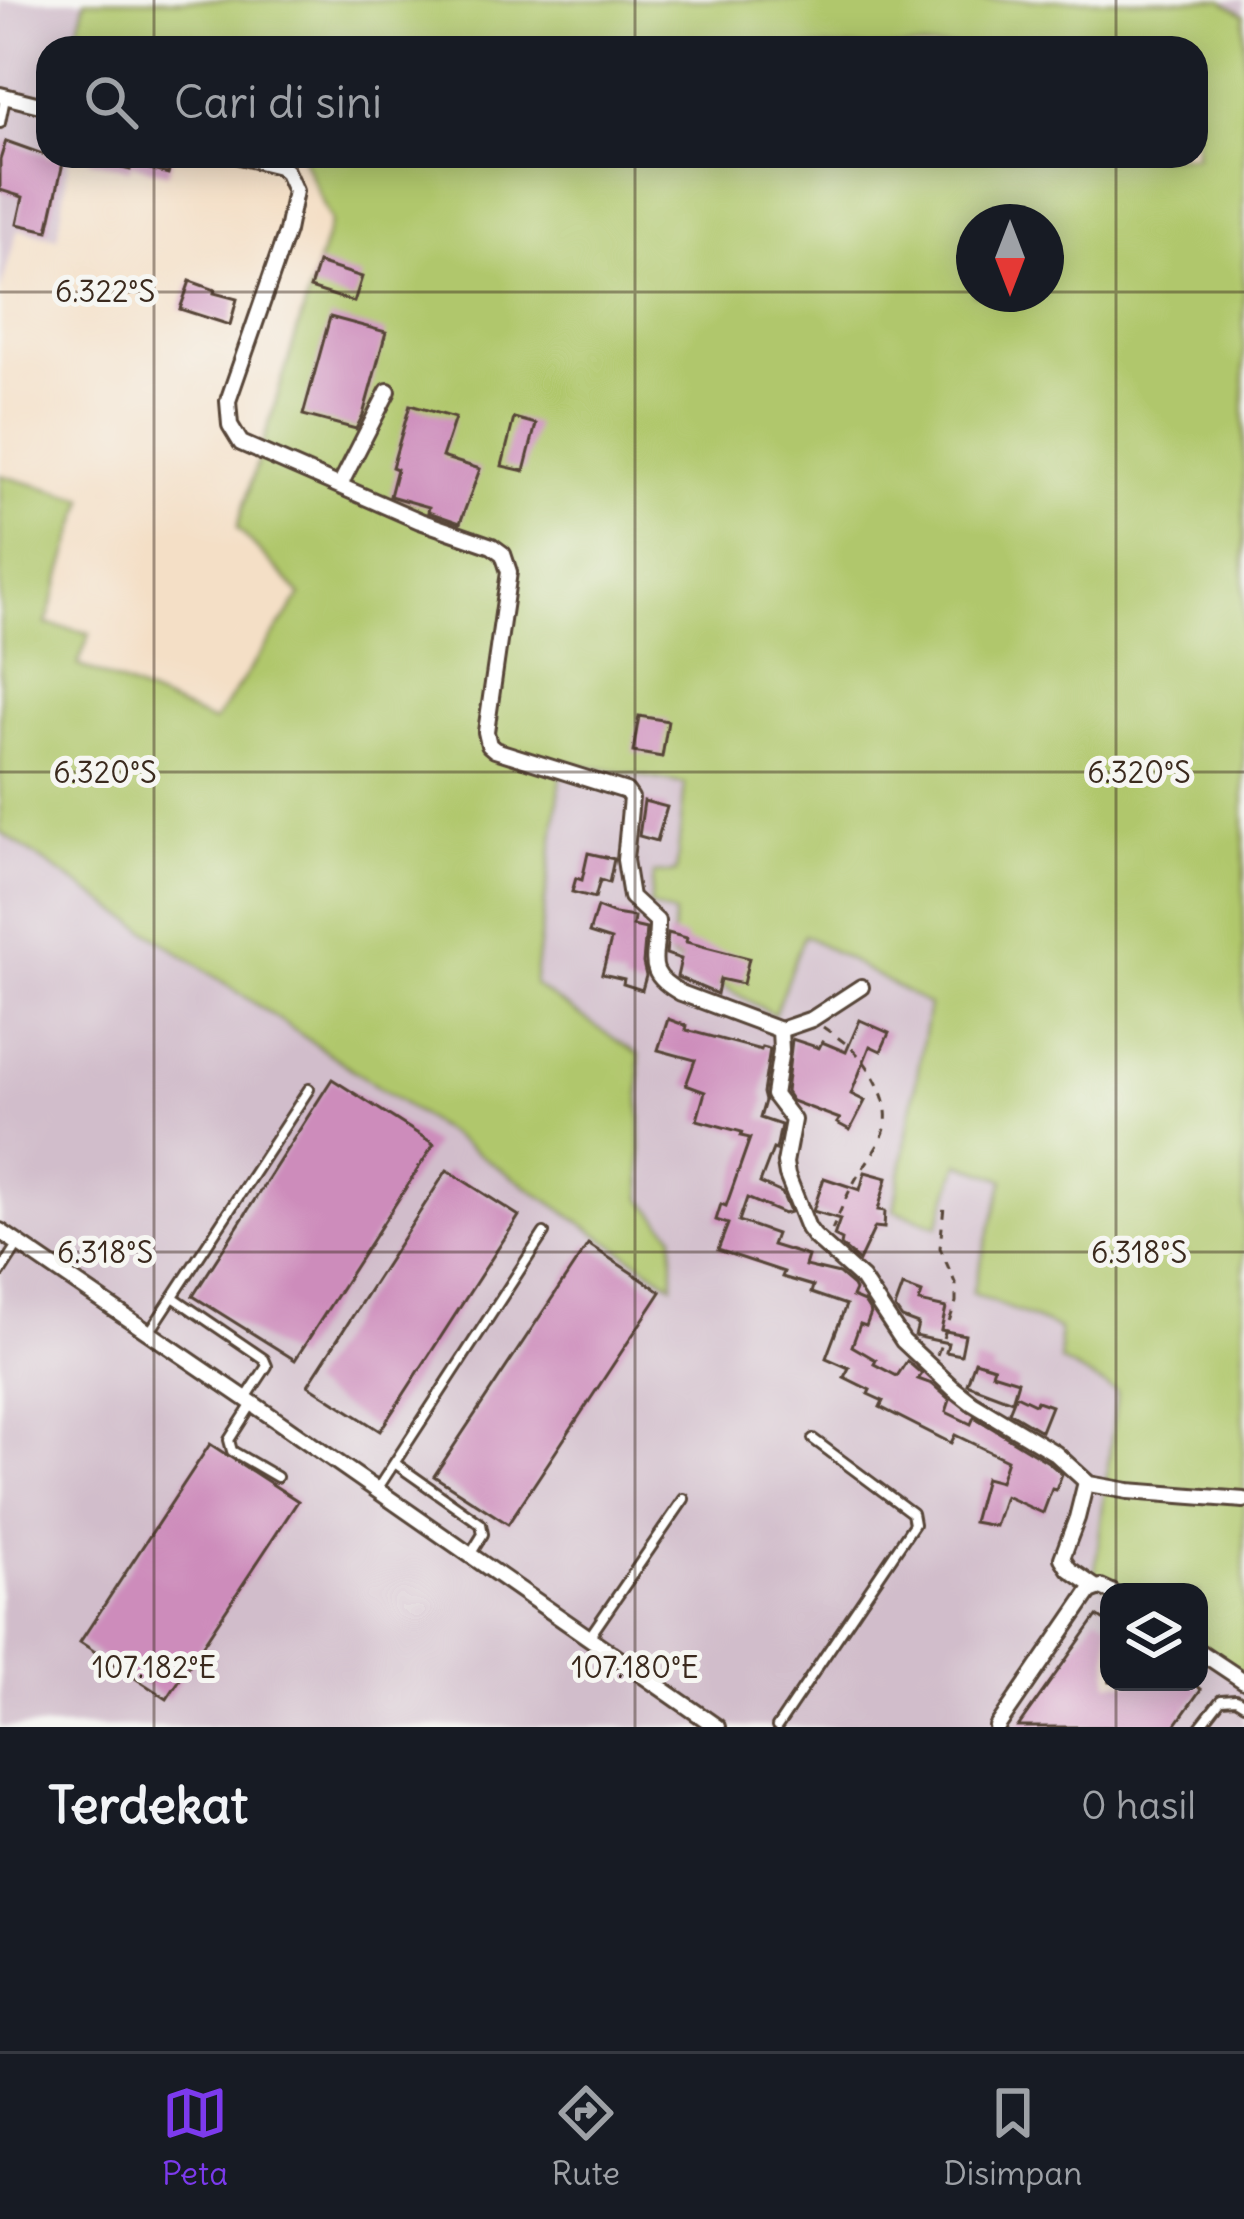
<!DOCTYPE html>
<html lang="id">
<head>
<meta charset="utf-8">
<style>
	:root { --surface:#171b24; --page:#242831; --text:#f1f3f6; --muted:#9ea1a6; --line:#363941; --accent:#7c3aed }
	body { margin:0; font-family:Delius,sans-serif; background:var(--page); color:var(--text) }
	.controls { position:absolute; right:36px; bottom:36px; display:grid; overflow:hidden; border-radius:24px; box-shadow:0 6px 30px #0003 }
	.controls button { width:108px; height:108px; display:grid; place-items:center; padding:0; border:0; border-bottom:3px solid var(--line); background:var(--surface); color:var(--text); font:60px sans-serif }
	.compass { position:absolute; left:956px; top:204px; width:108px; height:108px; border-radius:50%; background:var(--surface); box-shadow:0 6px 30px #0003; rotate:180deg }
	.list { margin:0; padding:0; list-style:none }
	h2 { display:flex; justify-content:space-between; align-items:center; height:156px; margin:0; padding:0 48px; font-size:51px }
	h2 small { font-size:39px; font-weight:400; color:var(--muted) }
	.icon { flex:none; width:66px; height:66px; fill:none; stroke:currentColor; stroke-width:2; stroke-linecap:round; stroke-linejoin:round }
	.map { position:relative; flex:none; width:1244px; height:1727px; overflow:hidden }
	.search { position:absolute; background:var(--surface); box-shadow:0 6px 30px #0003; left:36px; right:36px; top:36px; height:132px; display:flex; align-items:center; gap:30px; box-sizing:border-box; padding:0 42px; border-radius:36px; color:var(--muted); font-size:45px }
	.sheet { height:324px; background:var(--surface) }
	nav { display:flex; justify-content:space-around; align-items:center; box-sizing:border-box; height:168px; border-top:3px solid var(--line); background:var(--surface); font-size:33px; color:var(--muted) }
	nav a { display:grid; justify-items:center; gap:6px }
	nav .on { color:var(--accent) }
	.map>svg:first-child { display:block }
	.industrial { fill:#d1bdcb; fill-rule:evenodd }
	.green { fill:#b0c76c; stroke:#767845; stroke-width:3; fill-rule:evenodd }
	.building { fill:#cd8cbb }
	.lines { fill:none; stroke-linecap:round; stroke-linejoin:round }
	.lane-casing { stroke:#574537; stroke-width:14 }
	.street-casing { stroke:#574537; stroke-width:20 }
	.path { stroke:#574537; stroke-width:3; stroke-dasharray:9 9; stroke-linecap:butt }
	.lane { stroke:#fff; stroke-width:8 }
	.street { stroke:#fff; stroke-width:14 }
	.ticks { fill:none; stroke:#3b2a1e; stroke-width:3; stroke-opacity:0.45 }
	.ticks-label { font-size:30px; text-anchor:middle; fill:#3b2a1e; stroke:#f6f6f2; stroke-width:10; stroke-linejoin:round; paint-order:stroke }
</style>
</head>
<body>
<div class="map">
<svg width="1244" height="1727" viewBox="0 0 1244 1727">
	<rect width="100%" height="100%" fill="#f6f6f2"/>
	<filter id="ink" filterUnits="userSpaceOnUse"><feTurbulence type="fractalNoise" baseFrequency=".00833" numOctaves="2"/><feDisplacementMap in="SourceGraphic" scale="24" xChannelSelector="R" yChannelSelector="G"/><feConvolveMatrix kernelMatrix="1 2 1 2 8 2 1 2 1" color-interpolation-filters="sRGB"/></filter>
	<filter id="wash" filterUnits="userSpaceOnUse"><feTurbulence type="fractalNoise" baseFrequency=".004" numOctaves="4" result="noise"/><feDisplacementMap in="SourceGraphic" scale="48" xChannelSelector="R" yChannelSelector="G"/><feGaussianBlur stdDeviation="2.7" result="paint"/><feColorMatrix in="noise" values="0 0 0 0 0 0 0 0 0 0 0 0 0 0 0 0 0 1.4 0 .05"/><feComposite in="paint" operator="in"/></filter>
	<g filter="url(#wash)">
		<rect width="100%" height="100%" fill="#f4dfc6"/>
		<path class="industrial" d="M0 0H1244V1727H0V632L381 792 305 305 331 221 302 156H1196V48H48V156H70L58 238 18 229 0 293ZM974 222H1046V294H974ZM1109 1592H1199V1682H1109Z"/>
		<path class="green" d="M85 0H1222L1244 15V1684L1199 1652V1592H1113L1094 1579 1117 1392 1061 1361 1059 1329 972 1293 1004 1180 959 1163 938 1226 894 1210 929 1005 804 935 774 1015 671 957 674 914 650 906 653 874 676 872 685 784 563 762 534 985 639 1055 642 1199 673 1234V1285L0 832V475L85 499 46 624 90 633 78 665 214 722 301 595 237 528 331 221 302 156H1196V48H74ZM974 222H1046V294H974Z"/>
		<g id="blocks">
			<g class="building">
				<path d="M6 141 48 156 64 158 48 231 17 224 23 197 0 190V160Z"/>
				<path d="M89 156H173L168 174 131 164 130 170 89 160Z"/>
				<path d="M318 263 362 277 354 302 310 288Z"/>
				<path d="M190 281 215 290 214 293 237 299 230 325 180 309Z"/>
				<path d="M330 317 386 332 363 415 356 429 303 415Z"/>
				<path d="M410 405 455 418 442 457 480 469 460 523 428 512 429 507 390 496 397 469 392 467Z"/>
				<path d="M514 418 536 424 524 471 502 466Z"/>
				<path d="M639 716 668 721 662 757 633 752Z"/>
				<path d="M644 801 667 807 657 841 639 836Z"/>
				<path d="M588 853 614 859 609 883 600 880 595 898 572 892 576 878 582 880Z"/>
				<path d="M597 907 615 914 634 917 633 926 646 929 643 963 646 976 642 990 623 984 624 979 602 974 611 940 589 933Z"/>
				<path d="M668 933 687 938 686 942 749 958 743 984 720 979 717 994 677 977 681 959 666 954Z"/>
				<path d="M668 1019 687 1026 686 1030 761 1050 762 1047 770 1049 763 1093 765 1101 760 1118 781 1125 776 1150 773 1149 760 1183 782 1193 790 1212 784 1214 747 1198 739 1221 776 1234 772 1245 808 1256 805 1266 839 1274 853 1286 855 1290 852 1297 864 1302 871 1313 866 1326 860 1324 852 1346 876 1360 874 1364 897 1376 907 1361 922 1374 918 1379 932 1384 950 1400 946 1412 971 1424 974 1417 1048 1462 1062 1474 1056 1490 1052 1489 1043 1513 1005 1496 995 1526 973 1522 985 1478 1000 1482 1007 1460 955 1435 951 1443 880 1407 883 1401 868 1394 870 1390 844 1377 849 1368 826 1358 846 1305 811 1293 813 1286 782 1277 784 1272 718 1250 728 1224 716 1220 721 1204 726 1206 750 1138 741 1136 742 1132 697 1120 705 1092 686 1085 695 1060 658 1050Z"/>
				<path d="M860 1020 889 1033 881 1051 870 1046 851 1094 865 1101 850 1130 837 1123 840 1119 792 1101 786 1092 792 1039 819 1048 822 1042 846 1052Z"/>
				<path d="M332 1079 434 1144 295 1360 193 1296Z"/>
				<path d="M447 1170 519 1216 380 1431 308 1385Z"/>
				<path d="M865 1172 887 1178 878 1210 885 1211 884 1228 875 1227 859 1261 841 1245 842 1240 834 1236 840 1219 813 1211 824 1178 860 1190Z"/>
				<path d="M588 1244 661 1292 508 1524 434 1476Z"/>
				<path d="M903 1286 922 1293 919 1302 946 1308 941 1330 965 1335 961 1355 946 1352 948 1343 915 1336 918 1324 902 1318 895 1308Z"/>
				<path d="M975 1361 994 1367 992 1373 1018 1381 1012 1401 967 1384Z"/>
				<path d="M1016 1395 1035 1404 1037 1401 1051 1406 1041 1431 1009 1412Z"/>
				<path d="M210 1444 298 1501 167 1699 80 1642Z"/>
				<path d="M1097 1616 1109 1624V1682H1192L1201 1689 1174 1727H1018Z"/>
			</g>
		</g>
	</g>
	<g filter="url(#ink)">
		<use href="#blocks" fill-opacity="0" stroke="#574537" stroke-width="3"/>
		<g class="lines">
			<defs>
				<g id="lane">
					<path d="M0 123 5 98"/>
					<path d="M0 1273 18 1245"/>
					<path d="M173 1297 264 1359 267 1366 246 1398"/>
					<path d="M149 1333 309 1089"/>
					<path d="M252 1404 229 1440 232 1451 277 1477"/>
					<path d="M396 1464 481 1524 483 1534 470 1555"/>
					<path d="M378 1488 544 1233"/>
					<path d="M590 1636 684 1499"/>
					<path d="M777 1727 914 1524 912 1513 813 1439"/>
					<path d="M1200 1727 1221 1700 1236 1699 1244 1704"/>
				</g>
				<g id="street">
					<path d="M0 95 48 107"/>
					<path d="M239 156 279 166 286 171 295 191 287 231 228 401 230 425 241 443 420 521 492 546 503 554 509 572 486 732 489 745 495 750 626 791 631 798 625 860 631 897 657 921C658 958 641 971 681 993L780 1030 781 1050 774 1095 793 1120 785 1163 787 1175 808 1228 814 1236 862 1279 903 1341 953 1388 972 1403 1055 1453 1089 1484 1128 1491 1244 1500"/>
					<path d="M340 485 388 391"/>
					<path d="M780 1030 812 1019 861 987"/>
					<path d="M0 1231 252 1403 717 1727"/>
					<path d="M1086 1482 1077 1518 1062 1558 1069 1569 1095 1587"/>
					<path d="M1199 1651 1244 1681"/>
					<path d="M997 1727 1090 1591 1101 1587 1112 1592"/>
				</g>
			</defs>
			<use href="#lane" class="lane-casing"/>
			<use href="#street" class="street-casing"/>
			<g class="path">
				<path d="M823 1027C852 1047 866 1058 880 1090 897 1129 877 1145 857 1177 847 1194 840 1212 832 1230"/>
				<path d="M937 1355 956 1302V1285L940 1248 944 1206"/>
			</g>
			<use href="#lane" class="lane"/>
			<use href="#street" class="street"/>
		</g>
	</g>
	<path class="ticks" d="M154 0V48M635 0V48M1116 0V48M154 156V1727M635 156V1727M1116 156V1592M0 292H974M1046 292H1244M0 772H1244M0 1252H1244M1116 1682V1727"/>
	<g class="ticks-label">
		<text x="105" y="302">6.322°S</text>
		<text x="1139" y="783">6.320°S</text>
		<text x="105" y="783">6.320°S</text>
		<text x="1139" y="1263">6.318°S</text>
		<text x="105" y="1263">6.318°S</text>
		<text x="154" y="1678">107.182°E</text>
		<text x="635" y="1678">107.180°E</text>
	</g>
</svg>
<div class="controls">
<button><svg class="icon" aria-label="layers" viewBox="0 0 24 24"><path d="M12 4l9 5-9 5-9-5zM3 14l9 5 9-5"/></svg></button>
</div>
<svg class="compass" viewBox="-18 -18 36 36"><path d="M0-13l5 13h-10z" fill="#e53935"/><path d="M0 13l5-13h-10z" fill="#9ea1a6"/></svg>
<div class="search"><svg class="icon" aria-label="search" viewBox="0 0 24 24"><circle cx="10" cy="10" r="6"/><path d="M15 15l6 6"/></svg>Cari di sini</div>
</div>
<section class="sheet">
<h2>Terdekat<small>0 hasil</small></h2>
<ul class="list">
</ul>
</section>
<nav>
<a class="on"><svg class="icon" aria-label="map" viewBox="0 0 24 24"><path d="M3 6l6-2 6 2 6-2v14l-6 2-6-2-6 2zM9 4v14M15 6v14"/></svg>Peta</a>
<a><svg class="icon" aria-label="directions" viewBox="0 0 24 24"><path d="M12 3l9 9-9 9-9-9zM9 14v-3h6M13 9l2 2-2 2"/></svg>Rute</a>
<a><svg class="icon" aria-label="saved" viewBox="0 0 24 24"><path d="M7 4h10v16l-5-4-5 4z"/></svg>Disimpan</a>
</nav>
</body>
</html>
